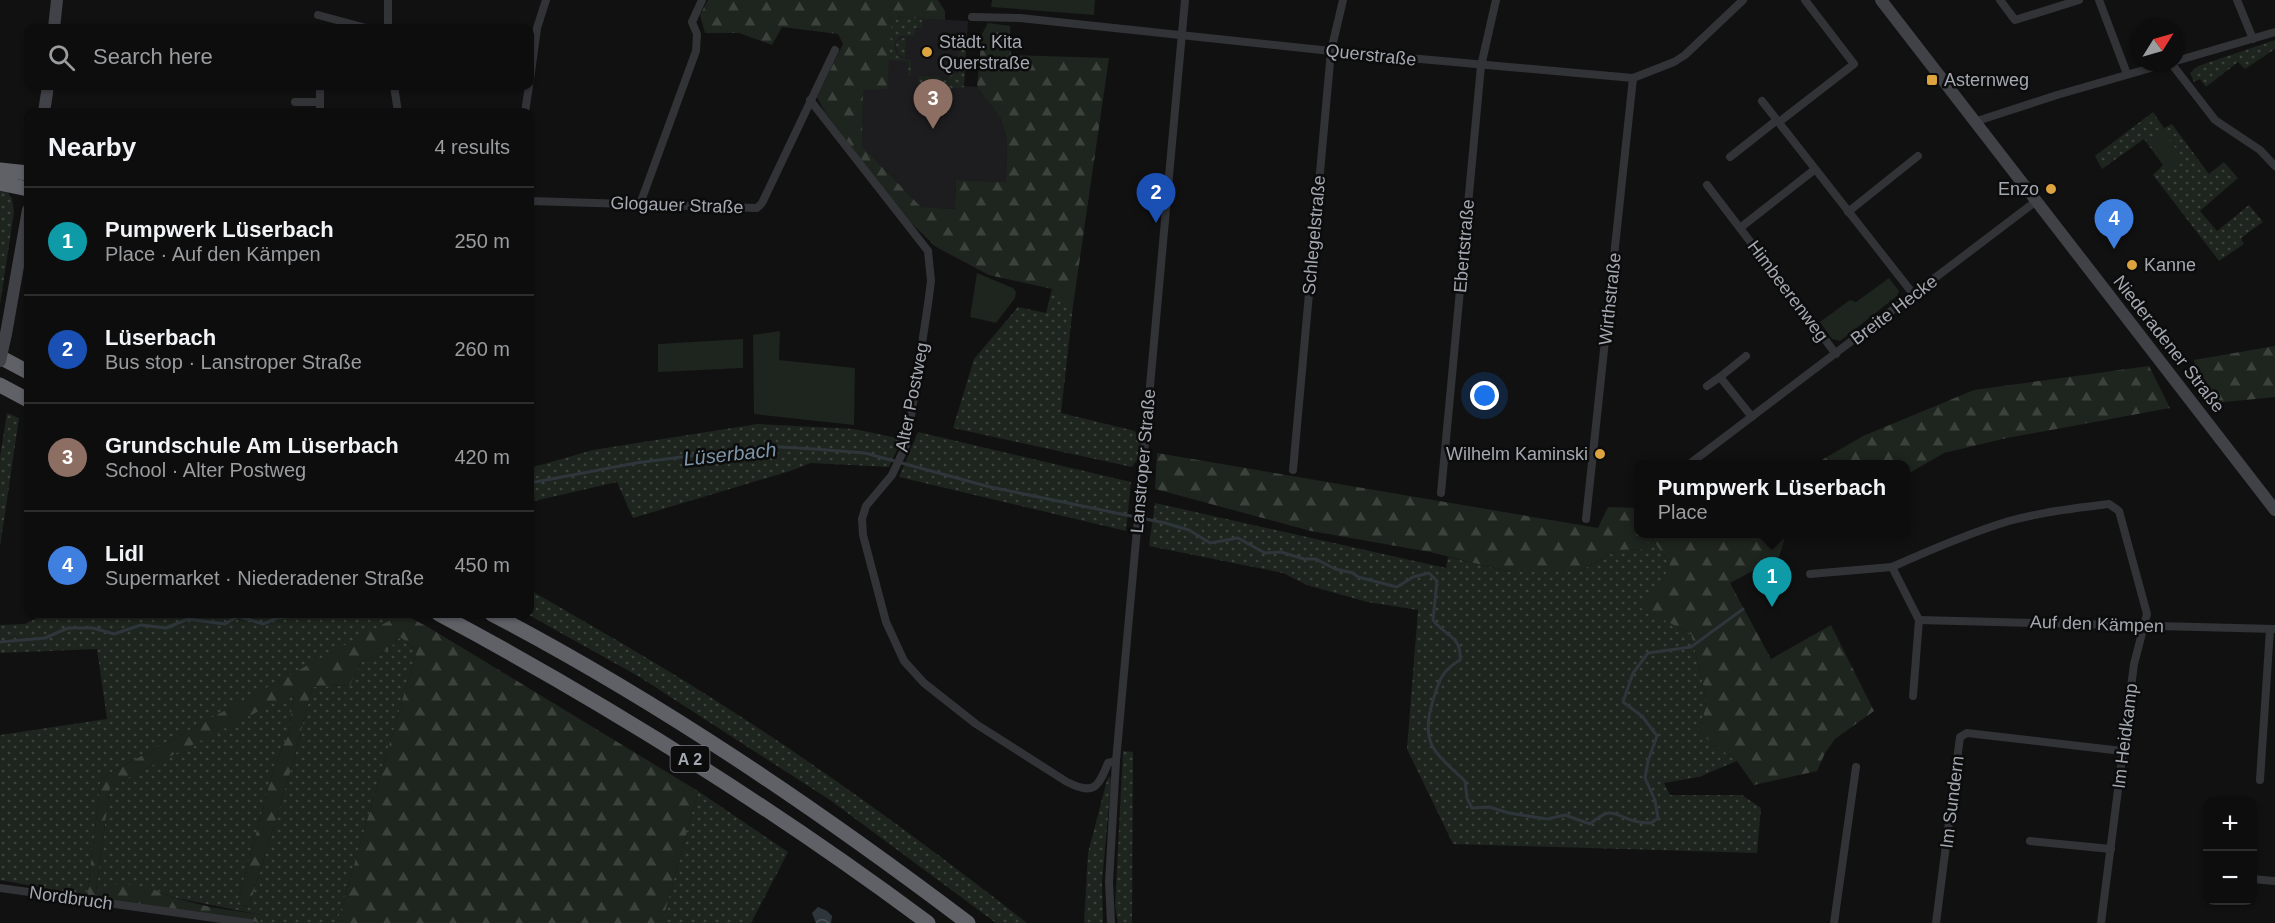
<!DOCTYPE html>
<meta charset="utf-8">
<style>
body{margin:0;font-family:Helvetica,sans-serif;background:#161617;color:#f1f3f6}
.controls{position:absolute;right:18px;bottom:18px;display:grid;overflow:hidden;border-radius:12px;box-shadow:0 2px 4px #0004}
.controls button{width:54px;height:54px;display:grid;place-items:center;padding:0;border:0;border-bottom:2px solid #2d2d2e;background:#0d0d0e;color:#f1f3f6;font:30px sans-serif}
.compass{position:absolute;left:2131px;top:18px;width:54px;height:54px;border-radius:50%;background:#0d0d0e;box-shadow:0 2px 4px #0004;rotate:53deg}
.you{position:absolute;left:1485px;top:396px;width:21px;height:21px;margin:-15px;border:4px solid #fff;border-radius:50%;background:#1a73e8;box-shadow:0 0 0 9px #1a73e833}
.badge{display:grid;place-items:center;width:39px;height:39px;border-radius:50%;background:#dca33f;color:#fff;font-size:20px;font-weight:700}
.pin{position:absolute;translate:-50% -50px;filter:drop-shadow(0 2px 3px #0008)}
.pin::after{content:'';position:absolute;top:32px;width:21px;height:18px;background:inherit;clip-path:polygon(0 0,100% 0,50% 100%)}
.popup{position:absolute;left:1634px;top:460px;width:276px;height:78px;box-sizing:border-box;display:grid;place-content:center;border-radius:12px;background:#0d0d0e;filter:drop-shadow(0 2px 4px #0005);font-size:20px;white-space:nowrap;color:#9a9c9e}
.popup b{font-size:22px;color:#f1f3f6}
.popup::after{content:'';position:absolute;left:50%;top:100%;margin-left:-12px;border:12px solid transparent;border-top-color:#0d0d0e}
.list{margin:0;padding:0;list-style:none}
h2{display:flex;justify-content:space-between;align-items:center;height:78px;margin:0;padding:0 24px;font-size:26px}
h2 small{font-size:20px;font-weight:400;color:#9a9c9e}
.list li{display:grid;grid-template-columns:39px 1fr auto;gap:18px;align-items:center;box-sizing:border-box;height:108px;padding:0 24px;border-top:2px solid #2d2d2e}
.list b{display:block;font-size:22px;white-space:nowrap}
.list p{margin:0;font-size:20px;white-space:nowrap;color:#9a9c9e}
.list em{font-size:20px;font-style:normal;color:#9a9c9e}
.icon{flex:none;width:33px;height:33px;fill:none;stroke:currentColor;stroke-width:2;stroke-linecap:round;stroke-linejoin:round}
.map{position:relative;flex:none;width:2275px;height:923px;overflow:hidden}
.search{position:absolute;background:#0d0d0e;box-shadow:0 2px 4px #0004;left:24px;top:24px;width:510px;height:66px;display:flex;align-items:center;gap:15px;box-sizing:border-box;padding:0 21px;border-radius:12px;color:#9a9c9e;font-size:22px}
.panel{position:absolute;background:#0d0d0e;box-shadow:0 2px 4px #0004;left:24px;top:108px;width:510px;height:510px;border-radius:12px}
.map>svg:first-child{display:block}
.built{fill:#1d1d1f}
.grass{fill:url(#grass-dots)}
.forest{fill:url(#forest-firs)}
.park{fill:#1e241e}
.water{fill:url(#water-waves)}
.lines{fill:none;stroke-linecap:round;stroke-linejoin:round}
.stream{stroke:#2e363b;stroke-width:3}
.street{stroke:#323337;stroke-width:8}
.secondary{stroke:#414247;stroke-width:12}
.highway{stroke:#5f6167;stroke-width:15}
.secondary-bridge{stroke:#414247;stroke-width:12}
.poi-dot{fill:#dca33f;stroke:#0c0c0d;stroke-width:2}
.labels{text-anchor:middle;stroke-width:5;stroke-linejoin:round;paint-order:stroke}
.shield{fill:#0c0c0d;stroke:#767980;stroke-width:1.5}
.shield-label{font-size:16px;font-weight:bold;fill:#a4a8b1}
.poi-label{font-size:18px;fill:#a4a8b1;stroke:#0c0c0d;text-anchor:start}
.street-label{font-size:18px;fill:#a4a8b1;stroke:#0c0c0d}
.water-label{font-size:20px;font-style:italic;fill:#7e96a9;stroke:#0c0c0d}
</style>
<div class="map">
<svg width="2275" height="923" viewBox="0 0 2275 923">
<defs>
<pattern id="grass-dots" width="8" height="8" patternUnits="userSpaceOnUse" patternTransform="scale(1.5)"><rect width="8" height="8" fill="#1e241e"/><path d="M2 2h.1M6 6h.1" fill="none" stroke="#3c413c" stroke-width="1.8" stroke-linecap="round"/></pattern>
<pattern id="forest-firs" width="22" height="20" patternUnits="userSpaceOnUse" patternTransform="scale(1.5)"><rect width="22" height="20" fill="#1e241e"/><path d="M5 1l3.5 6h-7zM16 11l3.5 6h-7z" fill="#3c413c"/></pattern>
<pattern id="water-waves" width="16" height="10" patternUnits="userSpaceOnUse" patternTransform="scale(1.5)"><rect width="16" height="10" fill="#2e363b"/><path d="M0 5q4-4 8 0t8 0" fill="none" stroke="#495055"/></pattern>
</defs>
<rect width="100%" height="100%" fill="#111112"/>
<polygon class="built" points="892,17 968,21 964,86 977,87 1001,119 1007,140 1006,182 956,180 955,209 921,207 862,146 863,89 888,60"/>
<g class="grass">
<path d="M892 17 922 19V28H915V36H900L895 42C893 55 900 59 911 60V76H908L909 61 888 60Z"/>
<polygon points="906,37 905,58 898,53 896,44 898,40"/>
<polygon points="2275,40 2275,49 2245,69 2238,62 2206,87 2200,79 2194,82 2190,73 2198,66"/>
<polygon points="962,44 966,45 964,87 917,94 919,76 941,77 941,80 949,81 949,74 958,74 959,46"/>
<polygon points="2153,112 2164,128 2172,124 2209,174 2224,162 2238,178 2200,211 2217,231 2249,205 2263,222 2241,238 2244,244 2219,261 2153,175 2163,165 2144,139 2102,169 2095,156"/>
<polygon points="0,188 6,189 12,199 14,212 0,305"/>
<polygon points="1052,289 1073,306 1061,413 1135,431 1143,451 1132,467 953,428 974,359 1018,307 1046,313"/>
<polygon points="7,413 19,418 0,547 0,457"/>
<polygon points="757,424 854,429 902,439 889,467 811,463 790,471 633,518 617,482 530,502 530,468 593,450"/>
<polygon points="918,432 1131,482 1126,531 899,477"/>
<polygon points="1155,503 1446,568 1448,557 1510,572 1578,572 1618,550 1648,549 1646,534 1649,534 1670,564 1662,584 1640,607 1691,634 1707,701 1699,733 1737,761 1699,777 1664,783 1670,795 1742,795 1761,808 1757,853 1453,844 1407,749 1418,610 1367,602 1307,585 1283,573 1149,546"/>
<path d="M530 590C571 614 614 638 655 663 785 741 908 830 1027 923H996L830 800 638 676 527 614H530Z"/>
<polygon points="45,614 396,614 399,616 101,778 87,896 0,880 0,735 107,719 97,649 0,653 0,625 25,624"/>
<polygon points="400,637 417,650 337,923 260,923 261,915 171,897 151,888 96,891 110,787 294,692 289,732 274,767 237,904 249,907 293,763 312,687 350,685 361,662 388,650"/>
<polygon points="1123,751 1133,752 1132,923 1118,923 1115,906"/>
<polygon points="1110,776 1111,782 1102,883 1103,923 1084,923 1088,853 1107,780"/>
<polygon points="698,791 788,852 751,923 662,923"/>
</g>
<g class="forest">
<polygon points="708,0 938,0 945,11 945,20 892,17 887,89 863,90 862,146 921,207 955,209 956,180 1006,182 1007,140 1001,119 977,87 982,34 988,23 1010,26 1011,55 1109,58 1073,306 1052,289 989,275 936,247 906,218 825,112 817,97 843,44 838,34 782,27 772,45 739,33 705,33 700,15"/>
<polygon points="2275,346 2275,397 2205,404 2194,360"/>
<polygon points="2149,366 2170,408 2007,438 1944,453 1906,475 1906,464 1815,464 1863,436 1974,390"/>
<polygon points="1157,453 1598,528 1608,507 1638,508 1638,534 1646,534 1649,549 1618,550 1578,572 1510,572 1430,552 1311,531 1155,489"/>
<polygon points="1649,534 1786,534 1779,557 1730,583 1771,659 1831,625 1874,711 1835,739 1825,753 1817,771 1754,785 1737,761 1699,733 1707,701 1691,634 1639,607 1662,584 1670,564"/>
<polygon points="395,614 403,614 428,627 698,791 662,923 337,923 417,650 400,637 388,650 361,662 350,685 312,687 293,763 249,907 237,904 274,767 289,732 294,693 110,787 96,891 121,883 151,888 171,897 210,907 262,915 260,923 139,908 87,896 101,778 398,616"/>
</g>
<g class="park">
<polygon points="992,0 1095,0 1094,15 991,7"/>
<polygon points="2163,132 2184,159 2169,170 2149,144"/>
<polygon points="977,273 1013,288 1016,292 1015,298 996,323 970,317"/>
<polygon points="1889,278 1899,291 1897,296 1840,341 1832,339 1820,322 1850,300 1856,302"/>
<polygon points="780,331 779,360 855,368 854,425 754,414 753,335"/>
<polygon points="743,339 743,368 658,372 658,344"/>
</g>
<polygon class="water" points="818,907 827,911 832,916 831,923 816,923 812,913"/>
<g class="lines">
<g class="stream">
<path d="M530 483 636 463 765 446 814 449 865 453 990 487 1165 523 1189 530 1210 543 1238 538 1265 553 1281 552 1304 559H1316L1335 569 1353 573 1358 577 1397 587 1413 577 1429 573 1437 581 1433 620C1445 636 1462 636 1460 660 1443 670 1440 678 1434 697 1419 743 1433 751 1465 781L1467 798 1472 808 1489 807 1509 813 1547 819 1565 815 1590 824C1610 807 1611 813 1631 820 1637 822 1645 823 1651 823L1658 818 1655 800 1645 778 1648 761 1657 736 1642 716 1623 702 1633 673 1648 653 1691 647 1743 609"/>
<polyline points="0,642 45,638 68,628 93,628 114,634 141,625 166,628 188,619 225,624 238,616 263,624 277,618 311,614"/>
</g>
<g class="street">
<polyline points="388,0 388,28"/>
<polyline points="2000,0 2015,20 2079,0"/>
<polyline points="2099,0 2127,74"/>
<polyline points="2237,0 2253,39"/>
<polyline points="318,15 366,28"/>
<polyline points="972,17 1020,18 1331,51 1633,78 1674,62 1685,55 1743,0"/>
<polyline points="2176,61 2275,32"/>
<polyline points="2171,63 2215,120 2260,150 2275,166"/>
<polyline points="530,80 537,28 546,0"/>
<polyline points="320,86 320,112"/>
<polyline points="394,86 398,112"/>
<path d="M810 100 928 251 931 281 928 304 907 443 892 475 866 506 862 519 863 535 886 622 904 661 924 683 976 724 1067 782C1094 795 1098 788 1108 763L1116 761"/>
<polyline points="1762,101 1914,295"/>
<polyline points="295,102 320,102"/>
<polyline points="525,112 529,86"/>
<polyline points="1779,122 1854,64 1805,0"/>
<polyline points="1974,122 2057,95 2168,63"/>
<polyline points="1730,157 1777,120"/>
<polyline points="1707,185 1836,354"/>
<polyline points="530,201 757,208 762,203 835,50"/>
<polyline points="640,204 696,51 697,34 692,22 702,0"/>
<polyline points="1848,212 1918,156"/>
<polyline points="1740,228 1814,170"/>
<polyline points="1720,377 1746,356"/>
<polyline points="1707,386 1720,377 1752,417"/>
<polyline points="1694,464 1692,462 2035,202"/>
<polyline points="1293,470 1331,51 1343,0"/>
<polyline points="1441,493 1481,66 1496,0"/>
<polyline points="1586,519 1633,78"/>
<path d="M1892 567C1930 550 1969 533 2009 521 2042 512 2076 508 2109 504L2119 511 2147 614 2134 664 2101 923"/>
<polyline points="1810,574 1892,567 1919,620 1913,696"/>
<polyline points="1919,620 2275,629"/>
<polyline points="2260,780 2270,629"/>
<polyline points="2030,841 2111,849"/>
<polyline points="2252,879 2275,881"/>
<polyline points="0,888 250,923"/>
<polyline points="1111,923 1109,882 1116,761 1185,0"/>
<polyline points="1834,923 1856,767"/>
<polyline points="1936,923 1960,737 1967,733 2122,751"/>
</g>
<g class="secondary">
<polyline points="1881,0 2275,510"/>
<polyline points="54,28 57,0"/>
<polyline points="44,112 48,86"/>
<polyline points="6,334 28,210"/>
</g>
<g class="highway">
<polyline points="0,170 28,173"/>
<polyline points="0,183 28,189"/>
<polyline points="0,357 28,372"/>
<polyline points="0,385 28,400"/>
<path d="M439 614C609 705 773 808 928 923"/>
<path d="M492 614C660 702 817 809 968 923"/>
</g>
<polyline class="secondary-bridge" points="0,361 6,334"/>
</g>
<g class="poi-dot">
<circle cx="927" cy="52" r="6"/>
<rect x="1926" y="74" width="12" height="12" rx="3"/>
<circle cx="2051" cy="189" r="6"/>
<circle cx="2132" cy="265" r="6"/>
<circle cx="1600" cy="454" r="6"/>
</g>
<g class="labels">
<rect class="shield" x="670.5" y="746" width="39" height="26" rx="4.5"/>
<g class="shield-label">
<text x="690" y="765">A 2</text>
</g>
<g class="poi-label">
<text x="939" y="48">Städt. Kita<tspan x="939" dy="21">Querstraße</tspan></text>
<text x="1944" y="86">Asternweg</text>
<text x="2039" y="195" text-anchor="end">Enzo</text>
<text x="2144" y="271">Kanne</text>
<text x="1588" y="460" text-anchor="end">Wilhelm Kaminski</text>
</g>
<g class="street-label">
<text transform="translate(1371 55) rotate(6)" y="6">Querstraße</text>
<text transform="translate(677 205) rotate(2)" y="6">Glogauer Straße</text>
<text transform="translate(1314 235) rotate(-85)" y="6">Schlegelstraße</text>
<text transform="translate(1464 246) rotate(-85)" y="6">Ebertstraße</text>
<text transform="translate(1788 291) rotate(53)" y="6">Himbeerenweg</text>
<text transform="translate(1610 299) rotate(-84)" y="6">Wirthstraße</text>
<text transform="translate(1894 310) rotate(-37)" y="6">Breite Hecke</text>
<text transform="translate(2169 344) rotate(52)" y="6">Niederadener Straße</text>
<text transform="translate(912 397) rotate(-79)" y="6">Alter Postweg</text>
<text transform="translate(1143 461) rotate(-85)" y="6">Lanstroper Straße</text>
<text transform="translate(2097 624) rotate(2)" y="6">Auf den Kämpen</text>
<text transform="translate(2125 736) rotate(-83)" y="6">Im Heidkamp</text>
<text transform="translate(1952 802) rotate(-83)" y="6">Im Sundern</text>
<text transform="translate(71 898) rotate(8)" y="6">Nordbruch</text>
</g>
<g class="water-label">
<text transform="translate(730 454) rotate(-6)" y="7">Lüserbach</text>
</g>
</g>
</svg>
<div class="controls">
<button>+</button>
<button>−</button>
</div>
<svg class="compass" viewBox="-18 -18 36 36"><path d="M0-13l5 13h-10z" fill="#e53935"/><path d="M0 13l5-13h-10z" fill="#9a9c9e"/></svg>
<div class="you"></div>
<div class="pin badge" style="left:1772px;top:607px;background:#0f9aa8">1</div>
<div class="popup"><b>Pumpwerk Lüserbach</b>Place</div>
<div class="pin badge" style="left:1156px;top:223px;background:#1a4fb4">2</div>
<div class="pin badge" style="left:933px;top:129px;background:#8d6e63">3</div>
<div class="pin badge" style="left:2114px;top:249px;background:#3f7fe0">4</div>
<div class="search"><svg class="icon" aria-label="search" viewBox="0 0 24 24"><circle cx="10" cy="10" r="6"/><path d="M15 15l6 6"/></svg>Search here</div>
<section class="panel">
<h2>Nearby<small>4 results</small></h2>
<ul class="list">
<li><span class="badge" style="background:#0f9aa8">1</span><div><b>Pumpwerk Lüserbach</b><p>Place · Auf den Kämpen</p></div><em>250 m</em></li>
<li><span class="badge" style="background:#1a4fb4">2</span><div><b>Lüserbach</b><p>Bus stop · Lanstroper Straße</p></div><em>260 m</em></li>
<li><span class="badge" style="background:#8d6e63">3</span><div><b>Grundschule Am Lüserbach</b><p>School · Alter Postweg</p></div><em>420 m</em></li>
<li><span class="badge" style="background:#3f7fe0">4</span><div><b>Lidl</b><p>Supermarket · Niederadener Straße</p></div><em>450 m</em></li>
</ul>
</section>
</div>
